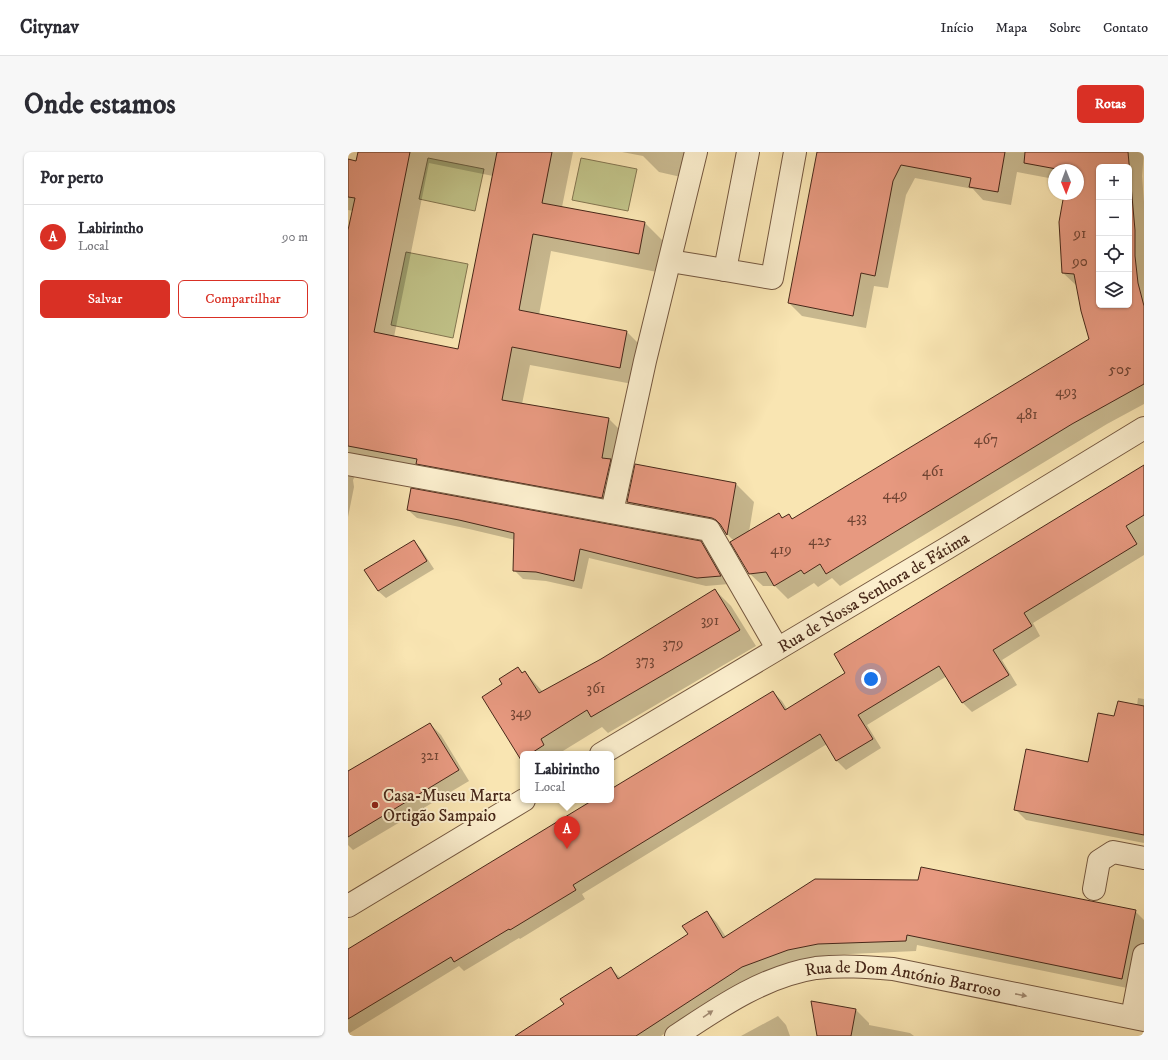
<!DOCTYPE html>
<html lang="pt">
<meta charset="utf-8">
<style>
body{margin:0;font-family:"IM FELL DW Pica",serif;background:#f7f7f7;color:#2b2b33}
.controls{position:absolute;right:12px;top:12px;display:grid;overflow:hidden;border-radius:6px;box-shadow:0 1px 3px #0004}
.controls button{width:36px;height:36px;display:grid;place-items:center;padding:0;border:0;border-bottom:1px solid #e1e1e2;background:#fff;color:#2b2b33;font:20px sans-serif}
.compass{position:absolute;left:700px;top:12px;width:36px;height:36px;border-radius:50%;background:#fff;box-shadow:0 1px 3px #0004;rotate:179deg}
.you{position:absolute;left:523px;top:527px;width:14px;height:14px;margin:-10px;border:3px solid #fff;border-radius:50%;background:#1a73e8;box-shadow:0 0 0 6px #1a73e833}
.badge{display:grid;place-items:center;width:26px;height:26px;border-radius:50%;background:#d93025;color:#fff;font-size:13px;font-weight:700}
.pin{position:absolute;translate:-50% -33px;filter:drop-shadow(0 1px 2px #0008)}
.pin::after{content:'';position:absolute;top:21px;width:14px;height:12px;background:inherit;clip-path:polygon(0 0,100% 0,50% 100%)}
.popup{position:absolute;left:172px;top:599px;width:94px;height:52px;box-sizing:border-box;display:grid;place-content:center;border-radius:6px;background:#fff;filter:drop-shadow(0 1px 3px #0005);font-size:13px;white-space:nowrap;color:#7c7c81}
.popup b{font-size:15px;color:#2b2b33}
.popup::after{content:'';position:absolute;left:50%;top:100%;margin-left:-8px;border:8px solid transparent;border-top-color:#fff}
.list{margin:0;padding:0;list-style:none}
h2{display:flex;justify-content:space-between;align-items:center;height:52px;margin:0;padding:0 16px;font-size:17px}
h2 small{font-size:13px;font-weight:400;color:#7c7c81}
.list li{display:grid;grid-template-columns:26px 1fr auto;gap:12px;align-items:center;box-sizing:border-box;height:64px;padding:0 16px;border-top:1px solid #e1e1e2}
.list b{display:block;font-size:15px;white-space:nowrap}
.list p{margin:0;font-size:13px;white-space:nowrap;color:#7c7c81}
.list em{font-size:13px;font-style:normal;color:#7c7c81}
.actions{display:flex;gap:8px;padding:12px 16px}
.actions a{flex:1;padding:9px 0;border:1px solid #d93025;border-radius:6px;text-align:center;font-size:14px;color:#d93025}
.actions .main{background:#d93025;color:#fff}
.icon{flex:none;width:22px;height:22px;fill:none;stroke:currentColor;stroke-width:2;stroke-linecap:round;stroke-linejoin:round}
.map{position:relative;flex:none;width:796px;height:884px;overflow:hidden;border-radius:6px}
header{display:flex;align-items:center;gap:24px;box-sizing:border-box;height:56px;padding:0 20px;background:#fff;border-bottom:1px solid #e1e1e2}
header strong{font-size:19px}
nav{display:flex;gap:22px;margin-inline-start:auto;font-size:14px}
.intro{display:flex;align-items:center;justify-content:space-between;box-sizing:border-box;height:96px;padding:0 24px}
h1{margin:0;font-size:28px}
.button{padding:10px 18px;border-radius:6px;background:#d93025;color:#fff;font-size:14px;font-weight:700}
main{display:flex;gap:24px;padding:0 24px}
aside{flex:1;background:#fff;border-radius:6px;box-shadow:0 1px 3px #0004}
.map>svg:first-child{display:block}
.green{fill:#c1c389;stroke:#847651}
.shadow{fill:#0003;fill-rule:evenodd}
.building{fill:#e79980;stroke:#482819;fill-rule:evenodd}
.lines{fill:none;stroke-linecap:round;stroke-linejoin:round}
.minor-casing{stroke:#74573f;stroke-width:24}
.minor{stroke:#fbeecd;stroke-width:22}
.oneway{fill:#a28b73}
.poi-dot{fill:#8f2418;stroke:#fbeecd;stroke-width:1.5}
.labels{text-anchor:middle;stroke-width:4;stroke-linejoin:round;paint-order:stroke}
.number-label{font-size:15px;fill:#704433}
.street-label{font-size:17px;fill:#482819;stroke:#fbeecd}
.poi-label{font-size:17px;fill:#482819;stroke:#fbeecd;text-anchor:start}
</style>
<header>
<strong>Citynav</strong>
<nav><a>Início</a><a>Mapa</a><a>Sobre</a><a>Contato</a></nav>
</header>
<div class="intro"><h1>Onde estamos</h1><a class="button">Rotas</a></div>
<main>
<aside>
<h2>Por perto<small></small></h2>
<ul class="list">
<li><span class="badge">A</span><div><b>Labirintho</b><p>Local</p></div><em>90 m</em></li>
</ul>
<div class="actions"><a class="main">Salvar</a><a>Compartilhar</a></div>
</aside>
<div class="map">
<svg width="796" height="884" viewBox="0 0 796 884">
<rect width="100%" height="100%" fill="#f9e5b2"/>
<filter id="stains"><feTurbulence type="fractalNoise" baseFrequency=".005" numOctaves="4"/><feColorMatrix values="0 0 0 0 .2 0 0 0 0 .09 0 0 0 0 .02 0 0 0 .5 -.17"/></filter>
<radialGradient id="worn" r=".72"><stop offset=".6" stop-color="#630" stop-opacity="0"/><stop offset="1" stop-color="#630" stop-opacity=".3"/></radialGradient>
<g class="green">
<polygon points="80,6 136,17 127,59 71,47"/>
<polygon points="233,6 289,17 280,59 224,48"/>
<polygon points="58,100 120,112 105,186 43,173"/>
</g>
<g class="shadow">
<path d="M11 0H225L214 55 297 71 315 89 309 120 203 99 191 163 279 180 297 198 290 233 182 213 174 252 261 267 279 285 272 363 8 322 5 328 6 335 0 365V83L5 59 0 58V8L9 10ZM81 11 145 24 110 198 46 185Z"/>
<polygon points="274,0 338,0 333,25 311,20 295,4"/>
<path d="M470 0H796L794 24 796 50V252L759 272 492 434 484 426 470 435 466 431 440 447 427 434H415L401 421 386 389 380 383 299 369 280 350 388 332 406 350 401 380 431 362 435 367 441 364 445 367 742 187 729 134 715 121 717 42H730V18H706V27L669 20 663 53 635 48 625 37 567 26 558 43 540 136 526 134 518 176 454 164 441 151ZM751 15H781V153H751Z"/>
<polygon points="796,314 796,403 685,471 692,484 654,508 669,533 624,560 615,551 599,524 519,573 533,596 498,618 489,609 479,592 234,742 237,747 172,787 171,786 116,819 111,814 0,882 0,798 247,648 263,648 263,638 425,540 434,549 439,557 499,521"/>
<polygon points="60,358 353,390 362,399 381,432 358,434 241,406 234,437 198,429 175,427 166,418 167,388 121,377 69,366"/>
<polygon points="66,389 73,397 86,417 38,446 30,439"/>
<polygon points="367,438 383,454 408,494 260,581 254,575 210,602 175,602 175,608 173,607 156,533 170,516 175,521 177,520 195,540 253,508"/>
<polygon points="790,546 796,547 796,691 678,668 667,657 741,611 767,566 789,554"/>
<polygon points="82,572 93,583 121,629 5,698 0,693 0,620"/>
<polygon points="787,759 796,768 796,807 789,838 569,793 568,799 481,803 451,808 354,857 313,884 169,884 217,852 262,816 273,826 341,783 359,760 369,771 378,785"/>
<polygon points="508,858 521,871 521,873 562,881 566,884 470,884"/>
<polygon points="430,864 438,873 442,884 393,884"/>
</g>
<g class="building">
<polygon points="10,0 62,0 26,180 110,197 149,0 204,0 194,51 297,70 291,102 185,82 171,158 279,179 272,216 164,195 154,248 261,266 254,306 263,307 254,346 68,312 69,307 0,294 0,78 7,46 0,45 0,7 8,9"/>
<polygon points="469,0 657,0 650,40 621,35 623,26 553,13 545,29 527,124 513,121 505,164 440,151"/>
<path d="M677 0H780L787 78V104L790 131 796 154V232L724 272 478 422 472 412 456 422 453 418 426 434 418 420 401 422 382 390 431 361 434 366 441 362 444 367 741 187 733 159 726 122 714 121 711 70 716 42H730V18H714L676 11ZM751 15H781V153H751Z"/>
<polygon points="287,312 388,331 379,383 372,372 368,368 364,366 279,350"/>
<polygon points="796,313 796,363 778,374 789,392 676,461 684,474 645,498 661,523 614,551 591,514 510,563 525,587 488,609 472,582 225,733 228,738 162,778 161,777 106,810 103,805 0,867 0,797 245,648 263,648 263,637 425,539 437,558 497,521 486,502"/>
<polygon points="63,336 353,389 373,424 349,426 232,397 226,429 188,420 165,419 166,381 111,368 59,358"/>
<polygon points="66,388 79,409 30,439 16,418"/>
<polygon points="367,437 392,478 243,565 239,558 193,587 196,593 182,602 175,602 175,606 173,608 134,545 154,532 151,527 170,515 174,521 177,519 191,541 253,507"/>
<polygon points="770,549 796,554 796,683 666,658 678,597 740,610 750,561 766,564"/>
<polygon points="82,571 111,618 0,685 0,619"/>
<polygon points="573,715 788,758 774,827 559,783 558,789 470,792 440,798 394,815 288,884 167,884 216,852 212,847 263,815 270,827 340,782 334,774 359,759 375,786 467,727 570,728"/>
<polygon points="463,849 508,857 503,884 469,884"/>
</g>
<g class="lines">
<defs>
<g id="minor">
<polyline points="400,0 377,118 424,126 447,0"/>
<polyline points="322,109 377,118"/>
<polyline points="0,312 361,378 429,496"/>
<polyline points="264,360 297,209 348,0"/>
<path id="s1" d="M253 602 599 396 796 276"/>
<polyline points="746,737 751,709 765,700 796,706"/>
<polyline points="0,754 176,648"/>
<polyline points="784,865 796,803"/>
<path id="s2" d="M328 884C370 856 416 824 468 816 493 813 519 815 545 817L796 868"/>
</g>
</defs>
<use href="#minor" class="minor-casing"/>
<use href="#minor" class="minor"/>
</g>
<defs><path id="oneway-solid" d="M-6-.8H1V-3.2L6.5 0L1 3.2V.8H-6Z"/></defs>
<g class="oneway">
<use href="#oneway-solid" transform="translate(673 843) rotate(11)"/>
<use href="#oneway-solid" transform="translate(360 862) rotate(-34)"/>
</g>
<circle class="poi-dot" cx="27" cy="653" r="4"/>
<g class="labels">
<g class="number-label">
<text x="732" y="86">91</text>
<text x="732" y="114">90</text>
<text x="772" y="222">505</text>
<text x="718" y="244">493</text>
<text x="679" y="267">481</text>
<text x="638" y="292">467</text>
<text x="585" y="324">461</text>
<text x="547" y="347">449</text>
<text x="509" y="370">433</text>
<text x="472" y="393">425</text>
<text x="433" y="402">419</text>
<text x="362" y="473">391</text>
<text x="325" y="496">379</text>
<text x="297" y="513">373</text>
<text x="248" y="541">361</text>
<text x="173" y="565">349</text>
<text x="82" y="608">321</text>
</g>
<g class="street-label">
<text dy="6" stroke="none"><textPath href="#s1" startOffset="317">Rua de Nossa Senhora de Fátima</textPath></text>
<text dy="6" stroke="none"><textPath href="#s2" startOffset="245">Rua de Dom António Barroso</textPath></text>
</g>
<g class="poi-label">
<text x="35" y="649">Casa-Museu Marta<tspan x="35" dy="20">Ortigão Sampaio</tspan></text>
</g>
</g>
<rect width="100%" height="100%" filter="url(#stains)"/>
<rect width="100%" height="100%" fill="url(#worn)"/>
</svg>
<div class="controls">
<button>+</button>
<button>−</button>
<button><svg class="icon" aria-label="locate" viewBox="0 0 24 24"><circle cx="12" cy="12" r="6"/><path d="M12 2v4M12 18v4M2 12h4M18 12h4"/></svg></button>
<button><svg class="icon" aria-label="layers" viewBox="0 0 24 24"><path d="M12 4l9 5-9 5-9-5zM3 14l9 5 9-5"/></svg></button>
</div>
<svg class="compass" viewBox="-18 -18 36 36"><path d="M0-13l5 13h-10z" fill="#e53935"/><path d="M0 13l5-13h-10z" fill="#7c7c81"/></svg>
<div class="you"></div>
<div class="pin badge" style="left:219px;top:697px">A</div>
<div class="popup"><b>Labirintho</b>Local</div>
</div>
</main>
